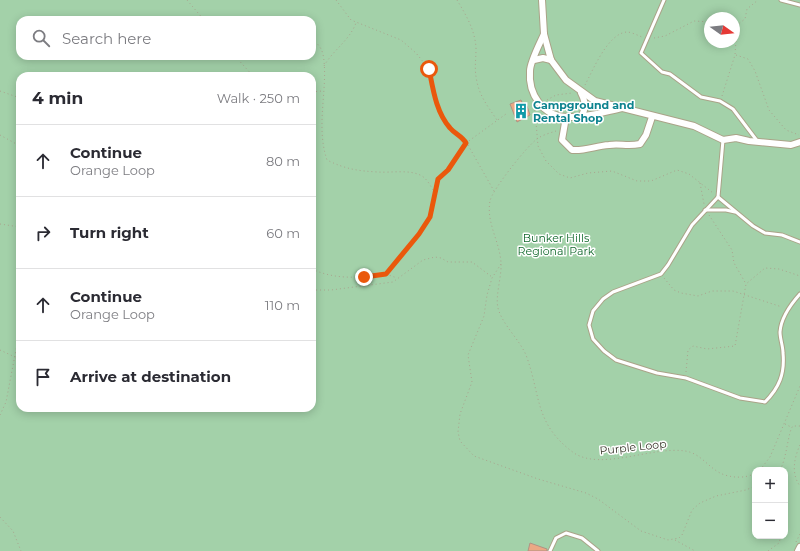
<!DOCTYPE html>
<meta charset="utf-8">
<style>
body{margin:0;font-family:Montserrat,sans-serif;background:#f2f2f3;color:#2b2b33}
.controls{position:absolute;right:12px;bottom:12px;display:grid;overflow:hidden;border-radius:8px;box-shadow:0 2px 10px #0003}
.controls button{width:36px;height:36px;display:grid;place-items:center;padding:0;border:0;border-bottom:1px solid #e1e1e2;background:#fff;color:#2b2b33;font:20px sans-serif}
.compass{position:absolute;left:704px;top:12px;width:36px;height:36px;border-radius:50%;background:#fff;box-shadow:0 2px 10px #0003;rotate:105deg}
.stop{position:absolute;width:12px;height:12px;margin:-9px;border:3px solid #ea580c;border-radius:50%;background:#fff}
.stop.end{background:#ea580c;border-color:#fff;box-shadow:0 1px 4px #0008}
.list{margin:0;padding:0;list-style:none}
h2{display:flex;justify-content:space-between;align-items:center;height:52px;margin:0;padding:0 16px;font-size:17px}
h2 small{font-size:13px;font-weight:400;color:#7c7c81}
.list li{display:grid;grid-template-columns:26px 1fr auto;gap:12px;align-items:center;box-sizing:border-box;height:72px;padding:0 16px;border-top:1px solid #e1e1e2}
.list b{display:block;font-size:15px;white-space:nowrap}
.list p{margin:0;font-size:13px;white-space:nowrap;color:#7c7c81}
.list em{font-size:13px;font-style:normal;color:#7c7c81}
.icon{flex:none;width:22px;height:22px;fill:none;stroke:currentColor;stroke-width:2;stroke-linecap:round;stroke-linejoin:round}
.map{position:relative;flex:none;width:800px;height:551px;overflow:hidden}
.search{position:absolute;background:#fff;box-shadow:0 2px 10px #0003;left:16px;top:16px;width:300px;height:44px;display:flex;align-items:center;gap:10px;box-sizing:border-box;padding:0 14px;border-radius:12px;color:#7c7c81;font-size:15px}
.panel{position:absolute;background:#fff;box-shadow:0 2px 10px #0003;left:16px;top:72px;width:300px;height:340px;border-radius:12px}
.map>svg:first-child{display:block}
.green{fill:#a3d1a9;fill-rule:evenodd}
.building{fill:#eba884;stroke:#af9384}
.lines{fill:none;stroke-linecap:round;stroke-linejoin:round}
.service-casing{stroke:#aaa388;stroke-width:5}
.minor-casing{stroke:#aaa388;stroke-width:8}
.path{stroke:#a9a48e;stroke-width:1;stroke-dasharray:1 3;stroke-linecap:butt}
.service{stroke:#fff;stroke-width:3}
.minor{stroke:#fff;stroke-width:6}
.route{stroke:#ea580c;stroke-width:5}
.labels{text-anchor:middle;stroke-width:3;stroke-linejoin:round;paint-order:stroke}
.culture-label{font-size:11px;font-weight:bold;fill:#0d838f;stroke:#fff;text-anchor:start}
.park-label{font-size:11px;fill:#10682b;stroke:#fff}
.street-label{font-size:11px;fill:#39362a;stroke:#fff}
</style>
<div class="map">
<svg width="800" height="551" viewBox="0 0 800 551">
<rect width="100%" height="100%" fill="#fdf6d8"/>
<path class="green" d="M0 0H800V551H0ZM710 18H734V42H710ZM20 20H312V56H20ZM20 76H312V408H20ZM755 470H785V536H755Z"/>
<g class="building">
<polygon points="521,100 524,107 527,106 530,115 517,122 510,104"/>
<polygon points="530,543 547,549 547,551 528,551"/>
</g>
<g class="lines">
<defs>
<g id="service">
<polyline points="664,0 641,53 662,72 670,74 701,97 720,101 733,109 758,142"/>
<polyline points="781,0 800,5"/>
<path d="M723 140 718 197 692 225 668 265 661 274 613 292 603 299 593 311 589 325 593 339 604 351 616 360 657 373 686 378 740 398 765 402C779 388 785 374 783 353 783 346 780 339 780 332 781 317 791 304 800 294"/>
<polyline points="718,197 753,226 765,233 782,235 800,242"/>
<polyline points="705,210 726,210 735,212"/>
<polyline points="550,551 556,538 566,533 582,538 598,551"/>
</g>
<g id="minor">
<polyline points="542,0 544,34 551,60 566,80 595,101 694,126 723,140 736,138 749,141 791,145 800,142"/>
<path d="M544 34C540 43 530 62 530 71 528 94 543 117 568 117 586 118 604 112 622 108"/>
<polyline points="534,60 543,58 551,60"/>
<path d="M566 117 562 140 572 150C586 151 595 146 609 145 621 143 626 147 640 144L646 135 652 117"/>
<path d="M581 117C586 108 586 103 581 93"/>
<polyline points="798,551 800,547"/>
</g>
</defs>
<use href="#service" class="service-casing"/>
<use href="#minor" class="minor-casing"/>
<g class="path">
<polyline points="187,0 204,20"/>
<polyline points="336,0 351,20 401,40 416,53 429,69 439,110 450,128 464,138 494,191"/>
<path d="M457 0C466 15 475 30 476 48 476 61 474 69 477 82 480 97 489 108 497 120"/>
<polyline points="654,38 665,36 694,21 710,22"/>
<path d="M312 39C317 43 321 47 323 54 329 87 315 125 327 160 345 169 358 171 378 172 391 173 410 169 422 176 428 180 431 187 435 193"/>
<polyline points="736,55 748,59 755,71 769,110 786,130 799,135"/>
<polyline points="235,56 253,76"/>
<polyline points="249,56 256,56"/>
<path d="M324 66C333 50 349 41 356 23"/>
<path d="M585 85C593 70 608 33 627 32 631 32 637 35 642 37"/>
<polyline points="0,91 20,98"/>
<polyline points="312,92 322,91"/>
<polyline points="722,96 735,55 737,25 745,19 747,9 758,0"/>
<polyline points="547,100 556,95 572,93"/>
<polyline points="535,110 538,146 546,161 559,174 570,178 588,173 612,171 637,181 651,181 677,170 689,174 713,193"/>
<path d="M556 131C550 133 542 135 537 139 527 146 492 190 490 201 486 223 500 242 501 263 502 276 495 296 498 308 502 324 519 339 526 355 541 395 534 424 574 453 601 471 653 446 685 451 700 453 707 466 720 473 730 478 746 479 755 473"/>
<polyline points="0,135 20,146"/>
<polyline points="700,183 704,204"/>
<polyline points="709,215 732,250 734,263 746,284"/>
<polyline points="0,224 20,227"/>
<polyline points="501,264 492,278 487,295 484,316 468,355 472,382 460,414 458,432 460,441 474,456 538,479 586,493 598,499 641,531 668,540 679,538 682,535 692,510 700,503 716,496 746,490 755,486"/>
<path d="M312 269C335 280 361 278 386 274L419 234 430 217 438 179 448 170 466 143 506 114"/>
<polyline points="386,274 397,278"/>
<polyline points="664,278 674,290 681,293 698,296 712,291 733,291 782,307"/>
<polyline points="312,290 331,290 393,282 423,260 435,257 441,258 448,262 472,262 492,277"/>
<polyline points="0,350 15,357 20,357"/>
<polyline points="16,358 20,365"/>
<polyline points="686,372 688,350 693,346 707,349 735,346 746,284 765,268 779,269 800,276"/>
<polyline points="0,415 6,402 20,329"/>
<polyline points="785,424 791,427"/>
<path d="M800 445C794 458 791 474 800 486"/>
<polyline points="760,470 770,457 800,386"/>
<path d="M780 470C787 458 788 431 793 426H800"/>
<polyline points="785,499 785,518"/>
<polyline points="0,517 13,531 21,551"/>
<polyline points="675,540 695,551"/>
<polyline points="796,542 800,534"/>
<polyline points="768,551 779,543 781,536"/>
</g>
<use href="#service" class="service"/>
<use href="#minor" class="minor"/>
</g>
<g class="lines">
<path class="route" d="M364 277 386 274 419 234 430 217 438 179 448 170 466 143C462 136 455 134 450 128 436 112 433 89 429 69"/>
</g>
<defs>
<symbol id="building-bare" viewBox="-9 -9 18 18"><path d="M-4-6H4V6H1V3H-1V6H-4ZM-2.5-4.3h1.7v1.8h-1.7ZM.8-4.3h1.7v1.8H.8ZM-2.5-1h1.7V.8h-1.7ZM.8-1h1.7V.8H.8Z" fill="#0f9aa8" stroke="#fff" stroke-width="2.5" paint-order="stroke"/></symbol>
</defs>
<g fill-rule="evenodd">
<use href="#building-bare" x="510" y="100" width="22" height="22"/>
</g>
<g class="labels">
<g class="culture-label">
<text x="533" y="109">Campground and<tspan x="533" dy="13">Rental Shop</tspan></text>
</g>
<g class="park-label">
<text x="556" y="242">Bunker Hills<tspan x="556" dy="13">Regional Park</tspan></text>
</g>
<g class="street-label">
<text transform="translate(633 447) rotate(-6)" y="4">Purple Loop</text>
</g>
</g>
</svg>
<div class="controls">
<button>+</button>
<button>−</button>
</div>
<svg class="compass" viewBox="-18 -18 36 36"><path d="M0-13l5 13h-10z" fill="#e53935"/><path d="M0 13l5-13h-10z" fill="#7c7c81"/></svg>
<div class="stop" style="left:429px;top:69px"></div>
<div class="stop end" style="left:364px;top:277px"></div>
<div class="search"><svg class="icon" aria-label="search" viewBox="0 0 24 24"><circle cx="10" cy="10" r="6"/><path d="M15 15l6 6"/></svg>Search here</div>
<section class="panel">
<h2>4 min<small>Walk · 250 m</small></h2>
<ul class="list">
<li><svg class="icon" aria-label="ahead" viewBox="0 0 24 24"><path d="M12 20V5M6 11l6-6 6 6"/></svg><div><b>Continue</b><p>Orange Loop</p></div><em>80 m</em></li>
<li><svg class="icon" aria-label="right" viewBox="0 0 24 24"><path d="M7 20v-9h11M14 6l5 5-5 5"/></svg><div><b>Turn right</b></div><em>60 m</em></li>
<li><svg class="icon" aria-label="ahead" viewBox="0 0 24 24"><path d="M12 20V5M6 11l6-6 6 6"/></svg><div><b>Continue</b><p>Orange Loop</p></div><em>110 m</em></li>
<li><svg class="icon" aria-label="arrive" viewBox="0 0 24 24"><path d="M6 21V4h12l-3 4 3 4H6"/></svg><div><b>Arrive at destination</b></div></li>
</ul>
</section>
</div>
